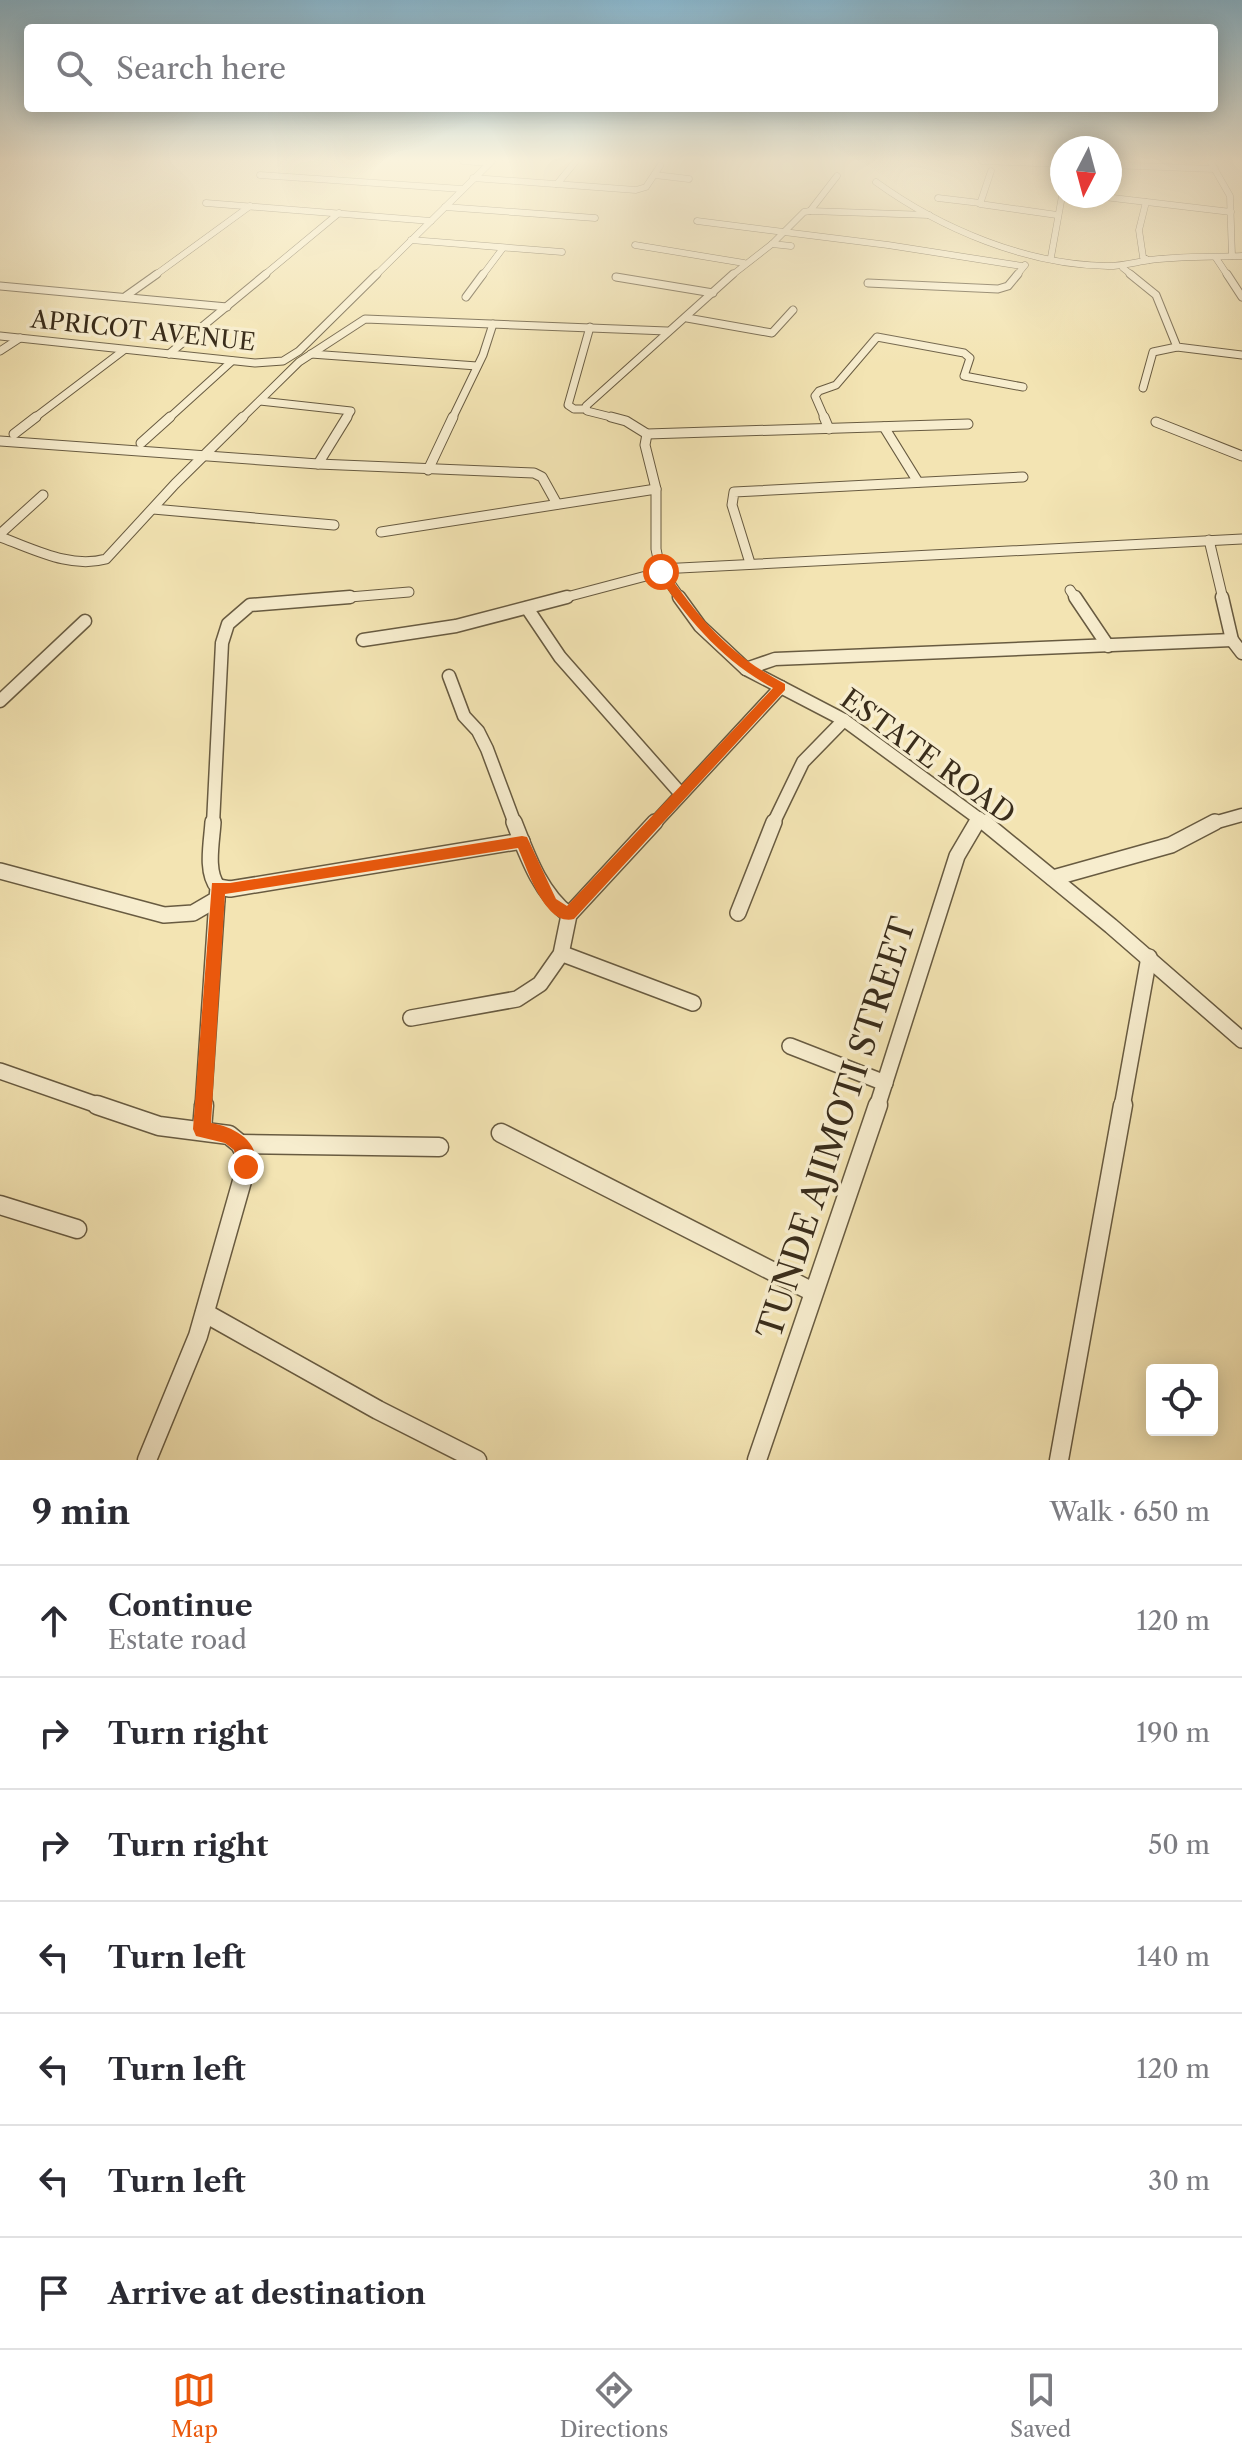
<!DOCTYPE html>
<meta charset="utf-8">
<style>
body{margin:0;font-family:"Libre Caslon Text",serif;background:#f2f2f3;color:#2b2b33}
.controls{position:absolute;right:24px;bottom:24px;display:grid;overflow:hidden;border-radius:8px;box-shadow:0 4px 20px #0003}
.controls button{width:72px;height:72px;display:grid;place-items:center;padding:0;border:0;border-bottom:2px solid #e1e1e2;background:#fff;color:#2b2b33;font:40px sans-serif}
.compass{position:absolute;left:1050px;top:136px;width:72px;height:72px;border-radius:50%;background:#fff;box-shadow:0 4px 20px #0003;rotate:186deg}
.stop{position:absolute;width:24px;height:24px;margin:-18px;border:6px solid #ea580c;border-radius:50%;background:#fff}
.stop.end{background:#ea580c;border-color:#fff;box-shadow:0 2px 8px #0008}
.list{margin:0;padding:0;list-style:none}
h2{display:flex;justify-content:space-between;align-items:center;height:104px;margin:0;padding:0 32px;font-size:34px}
h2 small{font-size:26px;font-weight:400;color:#7c7c81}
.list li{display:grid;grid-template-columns:52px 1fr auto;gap:24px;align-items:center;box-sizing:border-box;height:112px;padding:0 32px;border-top:2px solid #e1e1e2}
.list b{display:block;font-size:30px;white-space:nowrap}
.list p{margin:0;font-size:26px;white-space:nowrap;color:#7c7c81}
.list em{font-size:26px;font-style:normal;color:#7c7c81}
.icon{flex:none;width:44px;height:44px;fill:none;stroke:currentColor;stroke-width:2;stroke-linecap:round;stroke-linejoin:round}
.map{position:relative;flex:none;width:1242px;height:1460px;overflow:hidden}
.search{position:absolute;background:#fff;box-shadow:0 4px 20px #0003;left:24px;right:24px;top:24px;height:88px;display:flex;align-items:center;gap:20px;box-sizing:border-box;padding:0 28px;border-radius:8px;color:#7c7c81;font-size:30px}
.sheet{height:888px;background:#fff}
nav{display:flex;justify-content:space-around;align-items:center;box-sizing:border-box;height:112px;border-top:2px solid #e1e1e2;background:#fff;font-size:22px;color:#7c7c81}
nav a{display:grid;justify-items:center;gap:4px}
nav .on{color:#ea580c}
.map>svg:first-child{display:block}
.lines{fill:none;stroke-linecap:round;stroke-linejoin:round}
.street-far5-casing{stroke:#685b41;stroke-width:7}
.street-far4-casing{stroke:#685b41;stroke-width:9}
.street-far3-casing{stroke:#685b41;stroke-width:11}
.street-far2-casing{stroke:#685b41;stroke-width:15}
.street-far1-casing{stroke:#685b41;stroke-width:18}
.street-casing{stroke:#685b41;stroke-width:21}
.street-far5{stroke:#f7edce;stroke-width:6}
.street-far4{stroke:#f7edce;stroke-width:7}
.street-far3{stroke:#f7edce;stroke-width:9}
.street-far2{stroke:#f7edce;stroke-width:12}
.street-far1{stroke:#f7edce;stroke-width:15}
.street{stroke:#f7edce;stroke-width:18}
.route{fill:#ea580c}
.labels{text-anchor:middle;stroke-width:7;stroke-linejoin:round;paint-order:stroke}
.far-street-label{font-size:24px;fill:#3a2d1b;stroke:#f7edce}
.street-label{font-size:28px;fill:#3a2d1b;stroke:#f7edce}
.near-street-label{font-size:34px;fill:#3a2d1b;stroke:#f7edce}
</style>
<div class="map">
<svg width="1242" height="1460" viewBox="0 0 1242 1460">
<rect width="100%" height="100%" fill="#f3e4b3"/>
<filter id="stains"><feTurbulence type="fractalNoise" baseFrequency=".0025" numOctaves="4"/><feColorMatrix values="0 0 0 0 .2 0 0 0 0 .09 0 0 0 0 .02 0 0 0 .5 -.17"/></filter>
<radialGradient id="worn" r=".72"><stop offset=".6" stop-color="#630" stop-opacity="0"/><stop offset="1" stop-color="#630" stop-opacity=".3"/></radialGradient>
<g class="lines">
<defs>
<g id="street-far5">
<polyline points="463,161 489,163"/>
<polyline points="982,161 1062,164"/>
<polyline points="1210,161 1230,196 1232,256"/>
<polyline points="1110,165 1215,169"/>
<polyline points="991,171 980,204 1057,215"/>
<polyline points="260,175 462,189"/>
<polyline points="655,175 689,179"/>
<polyline points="473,178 636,190 646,187 660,166"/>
<path d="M876 182C941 229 1027 265 1108 266 1123 266 1136 262 1150 260 1180 256 1212 257 1242 256"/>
<polyline points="557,184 576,161"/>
<polyline points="1096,196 1231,212"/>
<polyline points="938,198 980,203"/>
<polyline points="1146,202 1139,230 1143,257 1148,260"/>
<polyline points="206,203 431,221"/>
<polyline points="445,207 595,218"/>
<polyline points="810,211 929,215"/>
<polyline points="697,221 888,245 1022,266"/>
<polyline points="411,240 562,252"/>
<polyline points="772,244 791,246"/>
<polyline points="635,245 744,263"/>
<polyline points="1051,257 1062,196"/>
<polyline points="1216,258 1228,276"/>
<polyline points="1123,268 1133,276"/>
<polyline points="154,276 250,206"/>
<polyline points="263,276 339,213"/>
<polyline points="375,276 492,161"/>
<polyline points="482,276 503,248"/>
<polyline points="731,276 772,244 804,212 810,211 837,176"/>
<polyline points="1016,276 1025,265"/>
</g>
<g id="street-far4">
<polyline points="1130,274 1156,295 1177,347 1242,355"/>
<polyline points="1227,274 1242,297"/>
<polyline points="616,277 713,293"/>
<polyline points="868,283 998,289 1008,286 1018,274"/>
<polyline points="0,286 227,307"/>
<polyline points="126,296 157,274"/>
<polyline points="466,297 483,274"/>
<polyline points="687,318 772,333 793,310"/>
<polyline points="0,336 255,363 283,361 299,351 377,274"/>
<polyline points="0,351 20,338"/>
<polyline points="169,354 266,274"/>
<polyline points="311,354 477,366"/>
<polyline points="1143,388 1153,352 1177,347"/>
<polyline points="260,401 351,411 346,419"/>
<polyline points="585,409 574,409 568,405 590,327"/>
<polyline points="33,419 124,350"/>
<polyline points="168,419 232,361"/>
<polyline points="241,419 299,362 365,319 667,331"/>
<polyline points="452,419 483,355 493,324"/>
<polyline points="619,419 587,411 586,406 733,274"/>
<polyline points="825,419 815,396 819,391 836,385 877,337 964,353 970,358 964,376 1023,387"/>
</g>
<g id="street-far3">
<polyline points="611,417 626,421 647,434 968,424"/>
<polyline points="824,417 829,429"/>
<polyline points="1156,422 1242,456"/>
<polyline points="884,427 918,482"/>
<polyline points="14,434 36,417"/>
<polyline points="647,434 645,445 656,489 656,549 660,569 681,599"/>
<polyline points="0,441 318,464 534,473 542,477 557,504"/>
<polyline points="141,443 170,417"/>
<polyline points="318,464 347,417"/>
<polyline points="428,470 453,417"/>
<polyline points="153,509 334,525"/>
<polyline points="381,532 656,489"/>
<polyline points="0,534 43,495"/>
<path d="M0 537C34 549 70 569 106 559L175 484 243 417"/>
<polyline points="1209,540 1223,599"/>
<polyline points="750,563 732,505 734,492 1023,477"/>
<polyline points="660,569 1242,539"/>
<polyline points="1070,590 1076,599"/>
<polyline points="326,599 409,592"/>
<polyline points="559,599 661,572"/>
</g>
<g id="street-far2">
<polyline points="679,597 700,626 746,669 844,720 986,824"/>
<polyline points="1075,597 1108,646"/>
<polyline points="1222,597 1232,640 1242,653"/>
<polyline points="527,608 560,657 681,794"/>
<polyline points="363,640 456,626 567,597"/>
<polyline points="746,669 775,659 1232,640"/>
<polyline points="449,676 464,716 478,731 487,749 515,824"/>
<polyline points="0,701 85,621"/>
<polyline points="213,824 222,643 228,624 250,605 350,597"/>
<polyline points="654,824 781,687"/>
<polyline points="773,824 803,762 844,720"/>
<polyline points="975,824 979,818"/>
<polyline points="1210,824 1242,815"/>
</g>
<g id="street-far1">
<path d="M514 822C527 855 540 893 569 915"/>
<polyline points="984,822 1111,926 1242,1040"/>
<path d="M0 871 164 915 193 913 217 899 218 887C205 872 212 841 213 822"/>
<polyline points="1053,878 1171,845 1215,822"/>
<polyline points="218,887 230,889 522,841"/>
<polyline points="738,913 774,822"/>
<polyline points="563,954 693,1003"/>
<polyline points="411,1018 517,999 540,984 561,954 569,915 655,822"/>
<polyline points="790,1046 885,1083"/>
<polyline points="0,1071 103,1107"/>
<polyline points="203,1107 217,899"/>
<polyline points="877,1107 957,856 977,822"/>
<polyline points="1122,1107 1149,957"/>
</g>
<g id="street">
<polyline points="97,1105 159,1126 229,1135 240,1144 246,1156 246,1167 198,1336 147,1460"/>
<polyline points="202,1129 204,1105"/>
<polyline points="501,1133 813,1292"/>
<polyline points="240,1144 439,1147"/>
<polyline points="0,1205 77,1229"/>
<polyline points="205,1313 378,1410 477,1460"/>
<polyline points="757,1460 878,1105"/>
<polyline points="1059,1460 1123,1105"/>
</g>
</defs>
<use href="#street-far5" class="street-far5-casing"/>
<use href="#street-far4" class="street-far4-casing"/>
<use href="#street-far3" class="street-far3-casing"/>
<use href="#street-far2" class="street-far2-casing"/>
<use href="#street-far1" class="street-far1-casing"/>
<use href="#street" class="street-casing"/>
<use href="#street-far5" class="street-far5"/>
<use href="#street-far4" class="street-far4"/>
<use href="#street-far3" class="street-far3"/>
<use href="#street-far2" class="street-far2"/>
<use href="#street-far1" class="street-far1"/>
<use href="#street" class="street"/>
</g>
<linearGradient id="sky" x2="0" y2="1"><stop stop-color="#89b8d0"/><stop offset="0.44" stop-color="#faf3dd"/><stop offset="1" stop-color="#faf3dd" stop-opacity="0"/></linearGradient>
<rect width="1242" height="365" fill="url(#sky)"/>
<path class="route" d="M657 570H665C703 622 727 653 785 684V690L574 919C545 927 527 868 518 848L225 894 211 1123C236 1127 265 1144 253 1174L246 1176 239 1174 234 1150 225 1143 196 1136 193 1129 212 883H230L522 836 527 837 556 899 567 906 773 688C721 660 689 620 655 572Z"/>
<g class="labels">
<g class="far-street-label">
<text transform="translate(143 331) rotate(6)" y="8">APRICOT AVENUE</text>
</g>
<g class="street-label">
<text transform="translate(928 756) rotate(36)" y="10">ESTATE ROAD</text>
</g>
<g class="near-street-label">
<text transform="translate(836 1128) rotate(-72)" y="12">TUNDE AJIMOTI STREET</text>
</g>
</g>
<rect width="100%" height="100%" filter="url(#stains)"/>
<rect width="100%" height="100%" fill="url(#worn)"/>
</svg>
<div class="controls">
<button><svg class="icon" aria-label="locate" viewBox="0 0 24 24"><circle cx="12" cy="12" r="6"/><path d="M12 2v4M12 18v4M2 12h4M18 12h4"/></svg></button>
</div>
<svg class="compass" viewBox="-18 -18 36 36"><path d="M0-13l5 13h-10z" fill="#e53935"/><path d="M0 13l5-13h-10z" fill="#7c7c81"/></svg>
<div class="stop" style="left:661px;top:572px"></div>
<div class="stop end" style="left:246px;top:1167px"></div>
<div class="search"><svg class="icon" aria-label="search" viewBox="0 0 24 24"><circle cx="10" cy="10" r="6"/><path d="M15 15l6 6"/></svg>Search here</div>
</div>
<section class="sheet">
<h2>9 min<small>Walk · 650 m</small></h2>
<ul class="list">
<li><svg class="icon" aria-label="ahead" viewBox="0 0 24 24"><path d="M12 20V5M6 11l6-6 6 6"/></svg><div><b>Continue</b><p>Estate road</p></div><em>120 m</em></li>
<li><svg class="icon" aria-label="right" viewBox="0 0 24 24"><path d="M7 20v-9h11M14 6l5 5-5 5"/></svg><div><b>Turn right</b></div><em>190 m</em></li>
<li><svg class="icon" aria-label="right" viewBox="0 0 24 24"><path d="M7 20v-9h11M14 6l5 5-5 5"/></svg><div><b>Turn right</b></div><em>50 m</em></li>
<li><svg class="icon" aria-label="left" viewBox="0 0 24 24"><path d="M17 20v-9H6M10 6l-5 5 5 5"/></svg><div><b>Turn left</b></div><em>140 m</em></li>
<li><svg class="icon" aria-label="left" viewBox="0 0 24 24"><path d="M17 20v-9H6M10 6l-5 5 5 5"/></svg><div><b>Turn left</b></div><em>120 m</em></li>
<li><svg class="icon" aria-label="left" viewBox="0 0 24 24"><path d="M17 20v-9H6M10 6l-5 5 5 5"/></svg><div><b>Turn left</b></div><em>30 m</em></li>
<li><svg class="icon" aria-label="arrive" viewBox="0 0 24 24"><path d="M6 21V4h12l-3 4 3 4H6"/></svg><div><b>Arrive at destination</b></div></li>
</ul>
</section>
<nav>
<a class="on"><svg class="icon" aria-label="map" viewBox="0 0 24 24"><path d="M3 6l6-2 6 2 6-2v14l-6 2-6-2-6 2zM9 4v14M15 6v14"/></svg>Map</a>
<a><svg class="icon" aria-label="directions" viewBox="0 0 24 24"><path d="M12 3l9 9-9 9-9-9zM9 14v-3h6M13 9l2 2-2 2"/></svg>Directions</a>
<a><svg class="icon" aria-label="saved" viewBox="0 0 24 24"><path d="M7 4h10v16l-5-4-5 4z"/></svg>Saved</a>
</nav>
